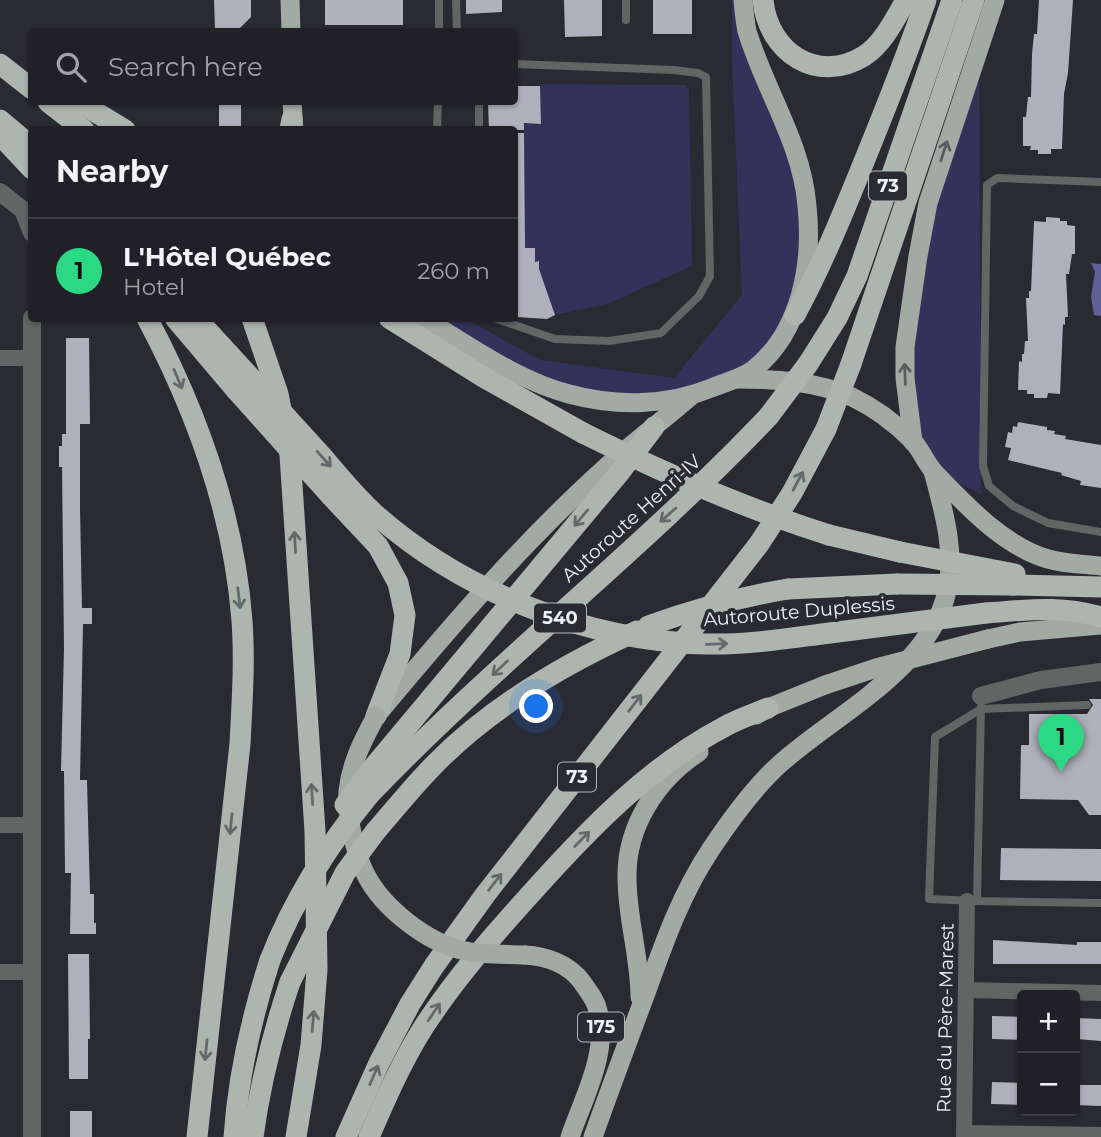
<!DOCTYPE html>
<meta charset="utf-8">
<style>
body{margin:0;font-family:Montserrat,sans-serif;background:#28282e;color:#f1f3f6}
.controls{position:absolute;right:21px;bottom:21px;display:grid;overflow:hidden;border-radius:7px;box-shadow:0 2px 5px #0004}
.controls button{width:63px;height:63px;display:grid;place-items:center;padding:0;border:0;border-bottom:2px solid #3d3e43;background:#202026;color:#f1f3f6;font:35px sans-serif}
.you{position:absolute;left:537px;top:707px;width:24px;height:24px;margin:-18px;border:5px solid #fff;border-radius:50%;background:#1a73e8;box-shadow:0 0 0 10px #1a73e833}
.badge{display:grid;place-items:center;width:46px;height:46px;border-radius:50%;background:#2bd884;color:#111;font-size:23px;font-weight:700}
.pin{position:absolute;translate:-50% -58px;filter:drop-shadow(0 2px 4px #0008)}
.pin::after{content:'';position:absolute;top:37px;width:24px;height:21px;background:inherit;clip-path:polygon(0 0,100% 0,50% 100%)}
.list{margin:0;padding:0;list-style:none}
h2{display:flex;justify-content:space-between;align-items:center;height:91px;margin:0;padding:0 28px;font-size:30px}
h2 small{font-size:23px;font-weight:400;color:#a2a3a7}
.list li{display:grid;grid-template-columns:46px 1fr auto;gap:21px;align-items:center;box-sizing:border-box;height:105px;padding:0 28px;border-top:2px solid #3d3e43}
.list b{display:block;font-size:26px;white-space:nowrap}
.list p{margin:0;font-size:23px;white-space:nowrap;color:#a2a3a7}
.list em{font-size:23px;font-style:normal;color:#a2a3a7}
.icon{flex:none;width:38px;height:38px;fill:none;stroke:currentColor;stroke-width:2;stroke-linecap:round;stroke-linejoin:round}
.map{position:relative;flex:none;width:1101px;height:1137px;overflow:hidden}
.search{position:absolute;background:#202026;box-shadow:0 2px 5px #0004;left:28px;top:28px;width:490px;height:77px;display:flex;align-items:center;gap:18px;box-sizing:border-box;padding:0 24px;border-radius:7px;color:#a2a3a7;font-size:26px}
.panel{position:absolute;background:#202026;box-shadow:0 2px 5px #0004;left:28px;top:126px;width:490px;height:196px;border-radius:7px}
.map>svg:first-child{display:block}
.green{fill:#33325a}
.water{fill:#605f99}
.building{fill:#afb0bb}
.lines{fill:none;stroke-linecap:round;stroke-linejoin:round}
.service{stroke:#616563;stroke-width:8}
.minor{stroke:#616563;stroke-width:16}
.tertiary{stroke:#616563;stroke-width:18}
.trunk{stroke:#a2aaa4;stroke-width:19}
.motorway{stroke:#acb6af;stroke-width:21}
.trunk-bridge{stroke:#a2aaa4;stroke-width:19}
.motorway-bridge{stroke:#acb6af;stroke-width:21}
.oneway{stroke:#5a5d60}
.oneway2{stroke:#64696b}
.labels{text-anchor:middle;stroke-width:7;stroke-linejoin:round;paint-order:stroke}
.shield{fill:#2a2a33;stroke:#b4b5bb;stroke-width:2}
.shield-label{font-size:18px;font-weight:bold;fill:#eff0f5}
.street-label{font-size:19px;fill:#eff0f5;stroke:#2a2a33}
</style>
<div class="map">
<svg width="1101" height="1137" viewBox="0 0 1101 1137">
<rect width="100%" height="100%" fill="#2a2a33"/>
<g class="green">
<polygon points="732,0 743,0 797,154 804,277 762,361 691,396 569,394 423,319 466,319 540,360 674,378 742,295 732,61"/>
<polygon points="979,47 981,494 959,483 948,473 921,440 907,403 918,256"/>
<polygon points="548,84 685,85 689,90 692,266 607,304 555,315 541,276 539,276 539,262 535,262 535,249 525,248 524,124 541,123 540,86"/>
</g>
<polygon class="water" points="1091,263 1101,264 1101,316 1094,315 1091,297 1095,272"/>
<g class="building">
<polygon points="214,0 251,0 251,17 238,30 215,30"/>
<rect x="325" y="0" width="78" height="25"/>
<polygon points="466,0 502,0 502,12 466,14"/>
<polygon points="564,0 602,0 602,36 565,37"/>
<rect x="653" y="0" width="39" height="34"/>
<polygon points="1039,0 1073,0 1068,73 1064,94 1062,149 1051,149 1051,154 1038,154 1038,150 1030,150 1031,146 1023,146 1023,117 1026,117 1028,97 1031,97 1032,54 1034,34 1037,34"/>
<polygon points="514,86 540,86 541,124 524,123 524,130 489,130 488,102 514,102"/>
<rect x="219" y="102" width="22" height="28"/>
<polygon points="514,133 524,133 525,248 535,248 535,262 539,261 539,269 555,315 547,319 517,317 517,300 514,300"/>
<polygon points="1046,217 1060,218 1060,221 1067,221 1067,225 1075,226 1075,254 1072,254 1069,274 1066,274 1068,317 1065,317 1065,325 1063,324 1060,394 1048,393 1047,398 1034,398 1034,394 1027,394 1027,390 1018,390 1019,361 1022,362 1022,354 1024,354 1025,341 1028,341 1026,298 1029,298 1029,291 1031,291 1034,221 1046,222"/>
<polygon points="66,338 89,338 90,424 80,424 80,508 82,608 92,608 92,624 83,624 80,780 87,780 90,894 94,894 94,923 96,923 96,934 70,934 71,873 65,873 64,771 61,771 64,648 62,467 59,467 59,446 62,446 62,434 66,434"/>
<polygon points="1018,422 1047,427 1047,430 1055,431 1054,434 1066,436 1065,439 1101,445 1101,488 1080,485 1081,481 1061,475 1062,473 1008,460 1011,448 1005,447 1008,432 1012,433 1013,426 1017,427"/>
<polygon points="1089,699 1101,699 1101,815 1089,815 1078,800 1020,799 1021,745 1029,745 1029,714 1087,714 1093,705"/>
<polygon points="1001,848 1101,849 1101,881 1000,880"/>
<polygon points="993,940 1077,945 1077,942 1101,942 1101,964 993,964"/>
<polygon points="68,954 89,954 90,1039 88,1039 88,1079 69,1079"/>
<polygon points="992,1016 1022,1017 1022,1040 992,1039"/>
<polygon points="1075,1018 1101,1019 1101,1041 1077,1039"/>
<polygon points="992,1082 1022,1083 1022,1105 991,1104"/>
<polygon points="1075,1085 1101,1085 1101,1106 1075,1105"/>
<rect x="70" y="1111" width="22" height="26"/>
</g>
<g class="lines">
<g class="service">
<polyline points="439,0 439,32"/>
<polyline points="456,0 457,32"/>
<polyline points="626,0 626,20"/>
<polyline points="437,130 438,102"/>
<polyline points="479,130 479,102"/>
<polyline points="1101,182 997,178 987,185 983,466 989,486 1013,506 1048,523 1101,532"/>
<polyline points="494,318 555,339 609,341 661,333 699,296 710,276 706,77 698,73 674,70 514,64"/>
<polyline points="981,706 977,901 1101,903"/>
<polyline points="977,901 929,899 935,737 981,709 1087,705"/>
</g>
<g class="minor">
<polyline points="0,358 32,358"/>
<polyline points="0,825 32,825"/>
<polyline points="0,972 32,972"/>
<polyline points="966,990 1101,993"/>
<polyline points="964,1133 1101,1135"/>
<polyline points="964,1137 967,901"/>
</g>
<g class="tertiary">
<polyline points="0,192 23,210 32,233"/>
<polyline points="32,318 32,1137"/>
<polyline points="981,696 1041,680 1101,672"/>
</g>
<g class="trunk">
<polyline points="290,0 291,32"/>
<polyline points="292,102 294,130"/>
<path d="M423 318C470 346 516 380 569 394 617 407 668 406 714 387 726 382 742 378 753 370 801 332 813 264 807 206 802 143 765 91 747 31 745 22 744 10 743 0"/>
<path d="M736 379C776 379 815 381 852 397 873 407 896 424 913 441 921 450 926 463 934 472 966 505 1003 546 1048 559 1065 564 1083 564 1101 566"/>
<polyline points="913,442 905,378 905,347 918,256 928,203 995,0"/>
<polyline points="988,639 1020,632 1101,625"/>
<path d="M381 710C451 626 524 541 605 468 633 443 663 420 691 396"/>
<polyline points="756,715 768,708 825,685"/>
<path d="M525 955C546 956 569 964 582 982 588 991 596 1000 598 1011 609 1052 583 1099 570 1137"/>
<path d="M640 997C640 957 627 918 627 878 626 827 656 780 699 752"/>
<path d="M593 1137C610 1089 628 1041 646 993 664 943 681 894 711 849 731 819 754 787 781 763 836 714 930 669 947 591 956 551 943 509 933 471"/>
</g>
<g class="motorway">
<path d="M763 0C768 52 817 85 864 56 883 44 895 19 906 0"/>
<polyline points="0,64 32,89"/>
<polyline points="48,102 84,130"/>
<polyline points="79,102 125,130"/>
<polyline points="0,120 32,147"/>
<polyline points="290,130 292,119"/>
<polyline points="0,135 32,169"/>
<path d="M795 315C821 267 842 216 863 164 885 110 907 55 926 0"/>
<path d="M147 318C197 412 234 514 242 621 245 662 242 703 240 744L197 1137"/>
<polyline points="175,318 236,390"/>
<polyline points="196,318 229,354"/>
<polyline points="252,318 278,394 290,455 315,831 317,970 311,1045 296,1137"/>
<polyline points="389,318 485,378 583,433"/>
<polyline points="808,364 837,318 857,276 952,0"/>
<polyline points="851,364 974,0"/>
<polyline points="331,496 378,546 398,583 405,615 400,654 376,716"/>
<polyline points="829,535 900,552"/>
<polyline points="1012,585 1101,587"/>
<polyline points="788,589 897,584"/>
<path d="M986 613C1029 610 1059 605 1101 617"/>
<polyline points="371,770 620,472 654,427"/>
<path d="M369 795C496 662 643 549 769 416"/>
<path d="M375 832C395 809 414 785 435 764 492 706 564 664 637 631"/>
<path d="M234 1137C238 1078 252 1016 270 960"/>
<path d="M253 1137C260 1084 273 1033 290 982"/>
<polyline points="346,1137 379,1063 410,1004 434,966 485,895 759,544 792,493 826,429"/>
<path d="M369 1137C385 1100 401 1063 423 1028 456 977 496 932 536 888 591 827 650 766 724 727 738 719 754 714 768 708"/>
</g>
<g class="trunk-bridge">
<polyline points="825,685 876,668 988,639"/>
<path d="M376 716C363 740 351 763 348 791 346 814 355 854 366 875 383 908 428 944 466 951 484 955 505 954 525 955"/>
</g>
<g class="motorway-bridge">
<path d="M229 354C260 388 291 422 322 456 339 476 356 497 376 515 465 593 588 641 706 644 745 645 784 639 822 634 877 627 931 620 986 613"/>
<polyline points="236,390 331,496"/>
<polyline points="769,416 808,364"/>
<polyline points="826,429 851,364"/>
<path d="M583 433C663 473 744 508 829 535"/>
<polyline points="900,552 1015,574"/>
<polyline points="897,584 1012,585"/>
<path d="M648 626C695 609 740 597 788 589"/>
<polyline points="345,805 371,770"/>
<path d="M270 960C294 899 328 845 369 795"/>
<polyline points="290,982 345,873 375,832"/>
</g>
</g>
<defs><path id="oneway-shaft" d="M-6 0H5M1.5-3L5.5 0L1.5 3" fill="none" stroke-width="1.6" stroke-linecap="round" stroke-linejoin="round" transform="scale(1.75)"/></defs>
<g class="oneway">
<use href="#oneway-shaft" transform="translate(944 151) rotate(-72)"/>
<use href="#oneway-shaft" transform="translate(905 374) rotate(-92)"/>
</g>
<g class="oneway2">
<use href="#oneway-shaft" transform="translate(178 379) rotate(67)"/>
<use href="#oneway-shaft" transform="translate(324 459) rotate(48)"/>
<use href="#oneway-shaft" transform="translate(798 481) rotate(-62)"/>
<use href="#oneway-shaft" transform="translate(668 515) rotate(138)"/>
<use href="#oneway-shaft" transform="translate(581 518) rotate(130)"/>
<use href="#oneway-shaft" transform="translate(295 542) rotate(-93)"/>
<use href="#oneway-shaft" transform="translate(239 598) rotate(83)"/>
<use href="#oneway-shaft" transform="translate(717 644) rotate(-2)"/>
<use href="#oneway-shaft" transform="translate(500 668) rotate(137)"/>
<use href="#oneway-shaft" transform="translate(635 703) rotate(-52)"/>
<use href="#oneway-shaft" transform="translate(312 794) rotate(-94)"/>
<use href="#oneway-shaft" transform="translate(231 824) rotate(96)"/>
<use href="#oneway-shaft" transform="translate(582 839) rotate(-46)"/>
<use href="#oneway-shaft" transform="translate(495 882) rotate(-52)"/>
<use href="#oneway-shaft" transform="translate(434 1012) rotate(-56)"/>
<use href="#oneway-shaft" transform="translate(313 1021) rotate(-85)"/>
<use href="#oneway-shaft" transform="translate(206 1050) rotate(96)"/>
<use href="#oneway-shaft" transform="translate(374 1075) rotate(-66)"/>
</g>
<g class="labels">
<g class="shield">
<rect x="869" y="171.5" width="38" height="29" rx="5"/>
<rect x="534" y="603.5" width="52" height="29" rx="5"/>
<rect x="558" y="762.5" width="38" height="29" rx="5"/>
<rect x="578" y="1012.5" width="46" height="29" rx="5"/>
</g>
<g class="shield-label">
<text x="888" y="192">73</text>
<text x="560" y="624">540</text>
<text x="577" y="783">73</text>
<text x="601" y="1033">175</text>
</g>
<g class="street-label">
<text transform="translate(631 518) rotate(-42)" y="7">Autoroute Henri-IV</text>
<text transform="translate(799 611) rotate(-5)" y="7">Autoroute Duplessis</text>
<text transform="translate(945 1018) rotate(-89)" y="7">Rue du Père-Marest</text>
</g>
</g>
</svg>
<div class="controls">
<button>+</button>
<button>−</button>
</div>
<div class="you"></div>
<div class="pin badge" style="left:1061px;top:772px">1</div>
<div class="search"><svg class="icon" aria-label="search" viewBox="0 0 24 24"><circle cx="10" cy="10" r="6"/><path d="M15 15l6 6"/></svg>Search here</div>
<section class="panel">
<h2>Nearby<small></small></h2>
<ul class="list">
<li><span class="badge">1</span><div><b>L'Hôtel Québec</b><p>Hotel</p></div><em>260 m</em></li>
</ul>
</section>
</div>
